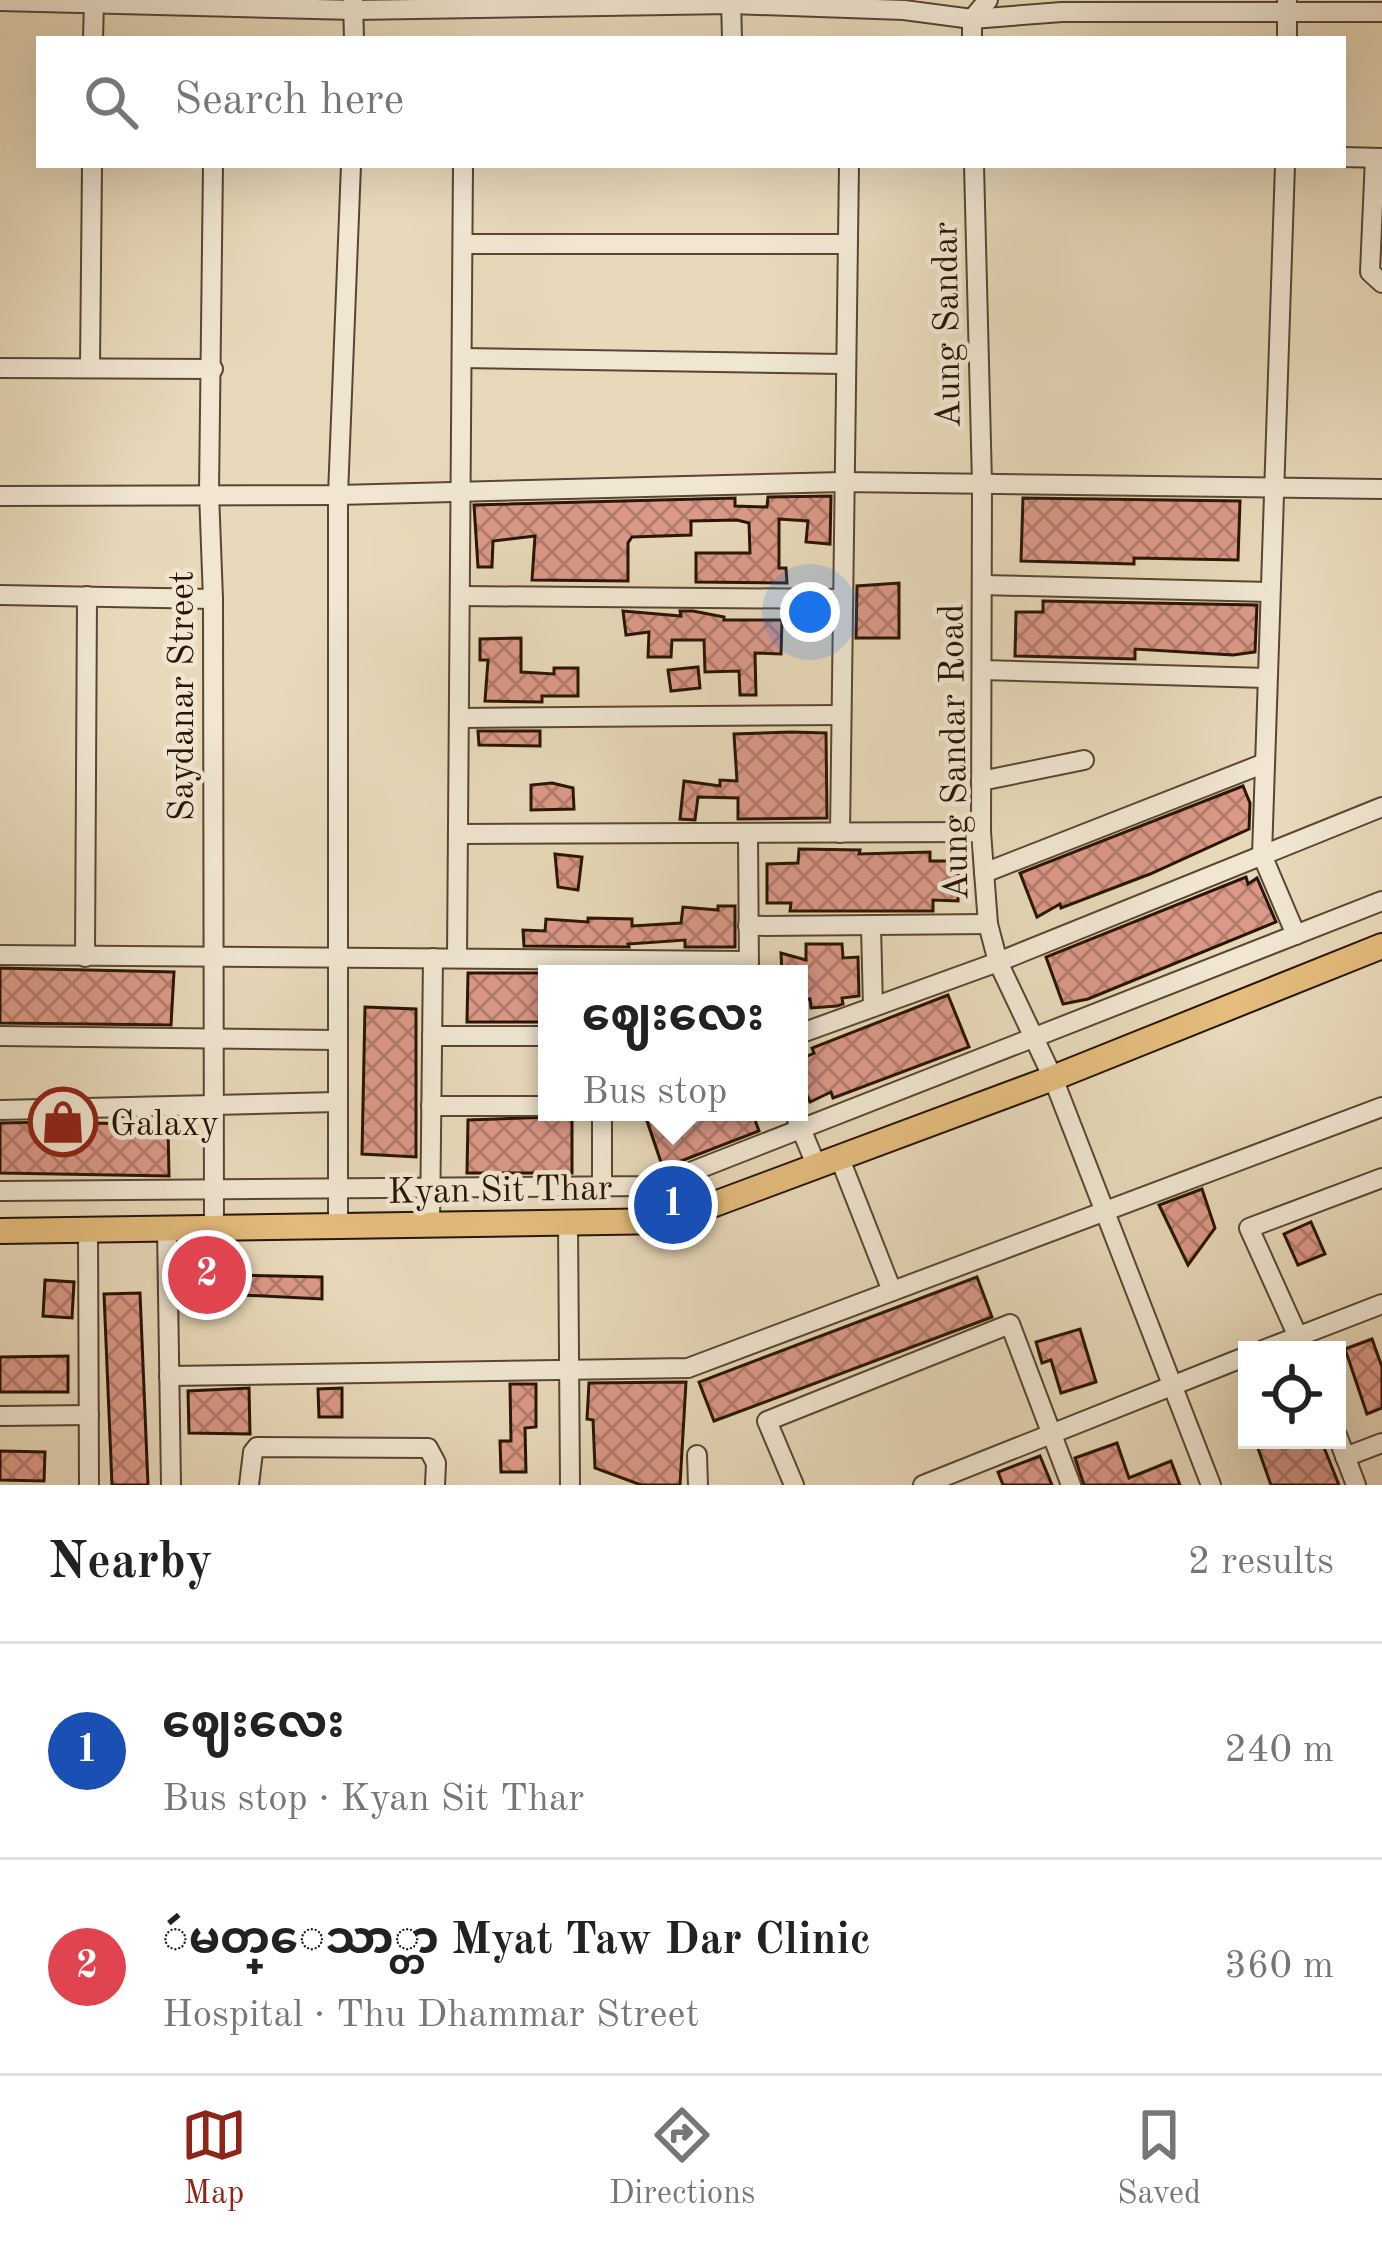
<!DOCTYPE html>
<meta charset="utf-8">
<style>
body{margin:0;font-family:"Old Standard TT","Noto Sans Myanmar",serif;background:#f6f6f6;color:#222}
.controls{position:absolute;right:36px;bottom:36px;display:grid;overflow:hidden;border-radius:0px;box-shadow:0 12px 48px #0002}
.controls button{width:108px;height:108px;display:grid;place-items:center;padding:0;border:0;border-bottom:3px solid #e0e0e0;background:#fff;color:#222;font:60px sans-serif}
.you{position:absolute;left:810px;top:612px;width:42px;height:42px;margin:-30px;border:9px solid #fff;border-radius:50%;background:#1a73e8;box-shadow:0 0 0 18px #1a73e833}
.badge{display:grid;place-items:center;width:78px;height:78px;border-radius:50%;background:#8f2418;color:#fff;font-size:39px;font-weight:700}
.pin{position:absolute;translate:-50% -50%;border:6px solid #fff;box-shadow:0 3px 12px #0006}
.popup{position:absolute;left:538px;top:965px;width:270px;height:156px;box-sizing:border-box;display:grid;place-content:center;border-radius:0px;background:#fff;filter:drop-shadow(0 3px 9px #0005);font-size:39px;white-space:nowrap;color:#767676}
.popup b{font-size:45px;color:#222}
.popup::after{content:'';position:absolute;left:50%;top:100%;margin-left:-24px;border:24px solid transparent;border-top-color:#fff}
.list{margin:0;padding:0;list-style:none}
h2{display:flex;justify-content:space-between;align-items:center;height:156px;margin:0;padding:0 48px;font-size:51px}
h2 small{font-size:39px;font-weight:400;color:#767676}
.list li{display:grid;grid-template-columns:78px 1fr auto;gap:36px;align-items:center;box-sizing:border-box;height:216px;padding:0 48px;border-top:3px solid #e0e0e0}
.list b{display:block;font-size:45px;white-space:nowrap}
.list p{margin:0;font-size:39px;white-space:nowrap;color:#767676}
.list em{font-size:39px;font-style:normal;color:#767676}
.icon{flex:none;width:66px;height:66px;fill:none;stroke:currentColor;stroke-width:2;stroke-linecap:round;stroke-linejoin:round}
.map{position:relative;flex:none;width:1382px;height:1485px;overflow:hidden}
.search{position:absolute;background:#fff;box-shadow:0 12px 48px #0002;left:36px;right:36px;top:36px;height:132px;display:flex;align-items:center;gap:30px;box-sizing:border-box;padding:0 42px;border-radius:0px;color:#767676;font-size:45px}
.sheet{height:588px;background:#fff}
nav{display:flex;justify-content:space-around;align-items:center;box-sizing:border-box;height:168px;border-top:3px solid #e0e0e0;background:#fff;font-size:33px;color:#767676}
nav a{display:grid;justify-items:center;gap:6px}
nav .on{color:#8f2418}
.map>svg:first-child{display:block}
.building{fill:url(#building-cross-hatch);stroke:#291505;stroke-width:3}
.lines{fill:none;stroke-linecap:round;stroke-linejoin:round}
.minor-casing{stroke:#594632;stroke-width:22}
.major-casing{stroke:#291505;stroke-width:28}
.minor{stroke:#f0e6d2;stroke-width:18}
.major{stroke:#e4bc7d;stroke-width:24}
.labels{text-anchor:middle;stroke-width:9;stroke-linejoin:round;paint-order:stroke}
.street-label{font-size:36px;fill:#291505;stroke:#f0e6d2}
.poi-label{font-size:36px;fill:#291505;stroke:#f0e6d2;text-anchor:start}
</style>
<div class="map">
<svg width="1382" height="1485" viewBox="0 0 1382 1485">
<defs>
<pattern id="building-cross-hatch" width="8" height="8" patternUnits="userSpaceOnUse" patternTransform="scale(3)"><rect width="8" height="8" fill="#dc9988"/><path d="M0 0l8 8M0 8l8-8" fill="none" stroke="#b27c6d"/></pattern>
</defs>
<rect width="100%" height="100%" fill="#e8d9ba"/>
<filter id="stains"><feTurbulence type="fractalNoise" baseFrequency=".00167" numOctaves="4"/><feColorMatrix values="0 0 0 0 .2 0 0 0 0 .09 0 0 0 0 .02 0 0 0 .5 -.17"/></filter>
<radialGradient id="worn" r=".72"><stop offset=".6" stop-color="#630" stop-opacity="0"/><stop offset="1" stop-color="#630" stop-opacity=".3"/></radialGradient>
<g class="building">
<polygon points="831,496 830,544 806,542 808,521 779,519 779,568 786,568 787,583 696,582 696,553 750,553 749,523 737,520 691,521 691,535 632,537 628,543 628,581 532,580 535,536 493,541 492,567 478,567 474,505 735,498 735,506 767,507 768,497"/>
<polygon points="1023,498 1240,501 1238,560 1134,558 1134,564 1021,561"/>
<polygon points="899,583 899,638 856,638 857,586"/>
<polygon points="1043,601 1257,605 1255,652 1233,655 1135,649 1135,659 1015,656 1016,612 1043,612"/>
<polygon points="623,611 681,616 680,611 693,611 724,617 724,620 782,620 781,654 755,653 756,695 740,695 739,671 705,672 704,640 672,640 671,657 648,657 649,632 626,635"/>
<polygon points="521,638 521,672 554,674 554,668 578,668 578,696 542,696 542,702 485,701 488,660 480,660 480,639"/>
<polygon points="698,667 700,688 671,691 668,670"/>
<polygon points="478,731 540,731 540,746 479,745"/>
<polygon points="791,732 826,733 827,818 738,819 738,798 698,797 695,820 680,819 684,781 720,786 720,780 737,781 734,734"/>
<polygon points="552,783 573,788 574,809 531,810 531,785"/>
<polygon points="1243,786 1250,803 1249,829 1150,874 1061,908 1060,904 1037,917 1020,873"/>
<polygon points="799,849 860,850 859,854 930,852 930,861 959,861 958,901 933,900 933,911 790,911 791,903 767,903 767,864 798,863"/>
<polygon points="555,854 582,857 578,890 558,887"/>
<polygon points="1246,877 1248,884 1257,878 1276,922 1088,999 1063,1004 1046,957"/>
<polygon points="718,906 735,906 735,947 685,947 685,940 628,944 629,947 524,946 523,930 545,931 546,919 588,922 588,918 632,919 632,926 681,923 683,907 718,910"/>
<polygon points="806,944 842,944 843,958 858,957 859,996 842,998 843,1004 837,1006 811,1008 810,999 799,1000 799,974 782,974 781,953 806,960"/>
<polygon points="0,968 174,972 171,1025 0,1023"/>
<polygon points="468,973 573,973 573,974 547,974 547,1022 467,1022"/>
<polygon points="948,995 969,1047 833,1098 831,1092 810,1102 799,1078 799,1060 814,1053 812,1048"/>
<polygon points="365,1007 416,1009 416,1157 362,1154"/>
<polygon points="660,1112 752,1112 759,1131 663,1168 646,1118"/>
<polygon points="555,1117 572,1117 572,1173 467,1173 468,1120"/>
<polygon points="55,1122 168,1125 169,1176 0,1173 0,1123"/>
<polygon points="1202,1189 1215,1228 1188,1265 1159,1205"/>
<polygon points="1311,1222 1325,1254 1298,1265 1284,1234"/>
<polygon points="181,1274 322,1277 322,1299 182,1292"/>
<polygon points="977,1277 992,1317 714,1421 699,1382"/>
<polygon points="45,1280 74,1282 72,1318 43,1316"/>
<polygon points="140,1293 148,1485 112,1485 104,1294"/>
<polygon points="1080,1329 1096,1382 1061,1393 1051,1360 1042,1363 1036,1342"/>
<polygon points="1372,1339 1382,1367 1382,1408 1367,1414 1345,1349"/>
<polygon points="68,1356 68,1392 0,1392 0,1357"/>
<polygon points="686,1382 680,1485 641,1485 595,1468 593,1420 587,1419 589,1383"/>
<polygon points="510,1384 536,1384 536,1427 525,1428 526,1472 501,1472 500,1441 511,1441"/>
<polygon points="249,1388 250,1434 189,1433 188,1391"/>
<polygon points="342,1388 342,1417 319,1417 318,1389"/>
<polygon points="1255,1440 1321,1440 1339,1485 1271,1485"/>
<polygon points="1117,1443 1129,1478 1171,1461 1180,1485 1084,1485 1075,1458"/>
<polygon points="0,1451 45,1452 44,1481 0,1480"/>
<polygon points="1040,1456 1052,1485 1003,1485 998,1472"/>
</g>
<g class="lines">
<defs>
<g id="minor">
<polyline points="353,0 354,39"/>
<polyline points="731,0 732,39"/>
<polyline points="0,1 354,10 731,4 904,10 972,19 1062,12 1382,12"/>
<polyline points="1287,2 1287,39"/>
<polyline points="93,39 94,2"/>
<polyline points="972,39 972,19 988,0"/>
<polyline points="1343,157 1382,158"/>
<polyline points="1375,158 1370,272 1382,283"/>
<polyline points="213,165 209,492 213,599 214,1227"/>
<polyline points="974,165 982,483 981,832 988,924 998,962 1053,1078 1211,1485"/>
<polyline points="1285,165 1262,855 1296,935"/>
<polyline points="463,244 847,244"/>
<polyline points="463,358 845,364"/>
<polyline points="90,366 92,165"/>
<polyline points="0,368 213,369"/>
<polyline points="0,496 338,495 842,482 1382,489"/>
<polyline points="982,585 1270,592"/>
<polyline points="0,595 213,599"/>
<polyline points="461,596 842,599"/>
<polyline points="982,670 1267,678"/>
<polyline points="460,718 841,715"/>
<polyline points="981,781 1084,760"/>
<polyline points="840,833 849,165"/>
<polyline points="459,834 981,832"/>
<polyline points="748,834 749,974"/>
<polyline points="984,873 1265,763"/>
<polyline points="748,926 988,924"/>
<polyline points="871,927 873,1007"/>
<polyline points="0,955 746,961"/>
<polyline points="85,957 87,596"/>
<polyline points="457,958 463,165"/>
<polyline points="799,1034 998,962 1382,807"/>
<polyline points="0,1036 336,1040"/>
<polyline points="432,1036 547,1036"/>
<polyline points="431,1106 547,1106"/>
<polyline points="0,1110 336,1102"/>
<polyline points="794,1112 817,1167"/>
<polyline points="840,1159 892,1291"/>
<polyline points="602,1186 602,1112"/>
<polyline points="0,1191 655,1186 1382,901"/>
<polyline points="568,1223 570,1485"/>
<polyline points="430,1226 433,958"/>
<polyline points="338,1227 338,495 351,165"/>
<polyline points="88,1228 89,1485"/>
<polyline points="167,1228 171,1485"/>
<polyline points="1263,1350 1382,1304"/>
<polyline points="1304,1350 1249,1228 1382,1178"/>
<polyline points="169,1376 688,1368 1382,1107"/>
<polyline points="0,1416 89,1415"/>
<polyline points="1337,1435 1356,1485"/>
<polyline points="697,1455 698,1485"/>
<polyline points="1345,1457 1382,1443"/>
<polyline points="249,1485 253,1452 257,1447 428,1448 436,1463 435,1485"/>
<polyline points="794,1485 767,1421 1010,1324 1071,1485"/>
<polyline points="923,1485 1247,1356"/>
</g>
<polyline id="major" points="0,1231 669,1221 1053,1078 1382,946"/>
</defs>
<use href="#minor" class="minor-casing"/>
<use href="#major" class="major-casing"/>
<use href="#minor" class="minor"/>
<use href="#major" class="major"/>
</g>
<defs>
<symbol id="shop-ring" viewBox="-11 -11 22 22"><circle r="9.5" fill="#f0e6d2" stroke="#8f2418" stroke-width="1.5"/><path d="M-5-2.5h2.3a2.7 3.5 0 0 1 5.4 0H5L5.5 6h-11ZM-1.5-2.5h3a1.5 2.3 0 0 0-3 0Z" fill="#8f2418"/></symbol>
</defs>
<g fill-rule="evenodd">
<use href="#shop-ring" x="25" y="1084" width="76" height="76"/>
</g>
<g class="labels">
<g class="street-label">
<text transform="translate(945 325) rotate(-91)" y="13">Aung Sandar</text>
<text transform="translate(180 696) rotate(-90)" y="13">Saydanar Street</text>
<text transform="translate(952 752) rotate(-91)" y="13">Aung Sandar Road</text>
<text transform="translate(500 1188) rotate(-1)" y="13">Kyan Sit Thar</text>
</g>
<g class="poi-label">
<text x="110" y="1135">Galaxy</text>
</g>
</g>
<rect width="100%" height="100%" filter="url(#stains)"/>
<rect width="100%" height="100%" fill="url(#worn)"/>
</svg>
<div class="controls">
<button><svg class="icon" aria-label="locate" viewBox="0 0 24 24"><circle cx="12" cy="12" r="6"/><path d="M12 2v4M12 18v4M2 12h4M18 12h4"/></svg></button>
</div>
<div class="you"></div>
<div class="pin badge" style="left:673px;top:1205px;background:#1a4fb4">1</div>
<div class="popup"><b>ဈေးလေး</b>Bus stop</div>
<div class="pin badge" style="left:207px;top:1275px;background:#e0444e">2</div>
<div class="search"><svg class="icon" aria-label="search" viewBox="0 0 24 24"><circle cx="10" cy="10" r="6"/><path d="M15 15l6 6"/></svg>Search here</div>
</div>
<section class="sheet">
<h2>Nearby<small>2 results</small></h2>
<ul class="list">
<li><span class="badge" style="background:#1a4fb4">1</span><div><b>ဈေးလေး</b><p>Bus stop · Kyan Sit Thar</p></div><em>240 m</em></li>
<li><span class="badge" style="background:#e0444e">2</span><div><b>ဴမတ္ေသာ္တာ Myat Taw Dar Clinic</b><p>Hospital · Thu Dhammar Street</p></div><em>360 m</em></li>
</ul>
</section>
<nav>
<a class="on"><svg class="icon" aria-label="map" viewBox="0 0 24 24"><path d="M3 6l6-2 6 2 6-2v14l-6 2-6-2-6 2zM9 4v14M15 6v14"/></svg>Map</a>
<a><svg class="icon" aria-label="directions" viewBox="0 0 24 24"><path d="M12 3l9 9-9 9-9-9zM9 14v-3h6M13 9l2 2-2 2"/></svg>Directions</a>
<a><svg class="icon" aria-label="saved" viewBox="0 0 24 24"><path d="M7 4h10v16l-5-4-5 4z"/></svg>Saved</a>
</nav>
